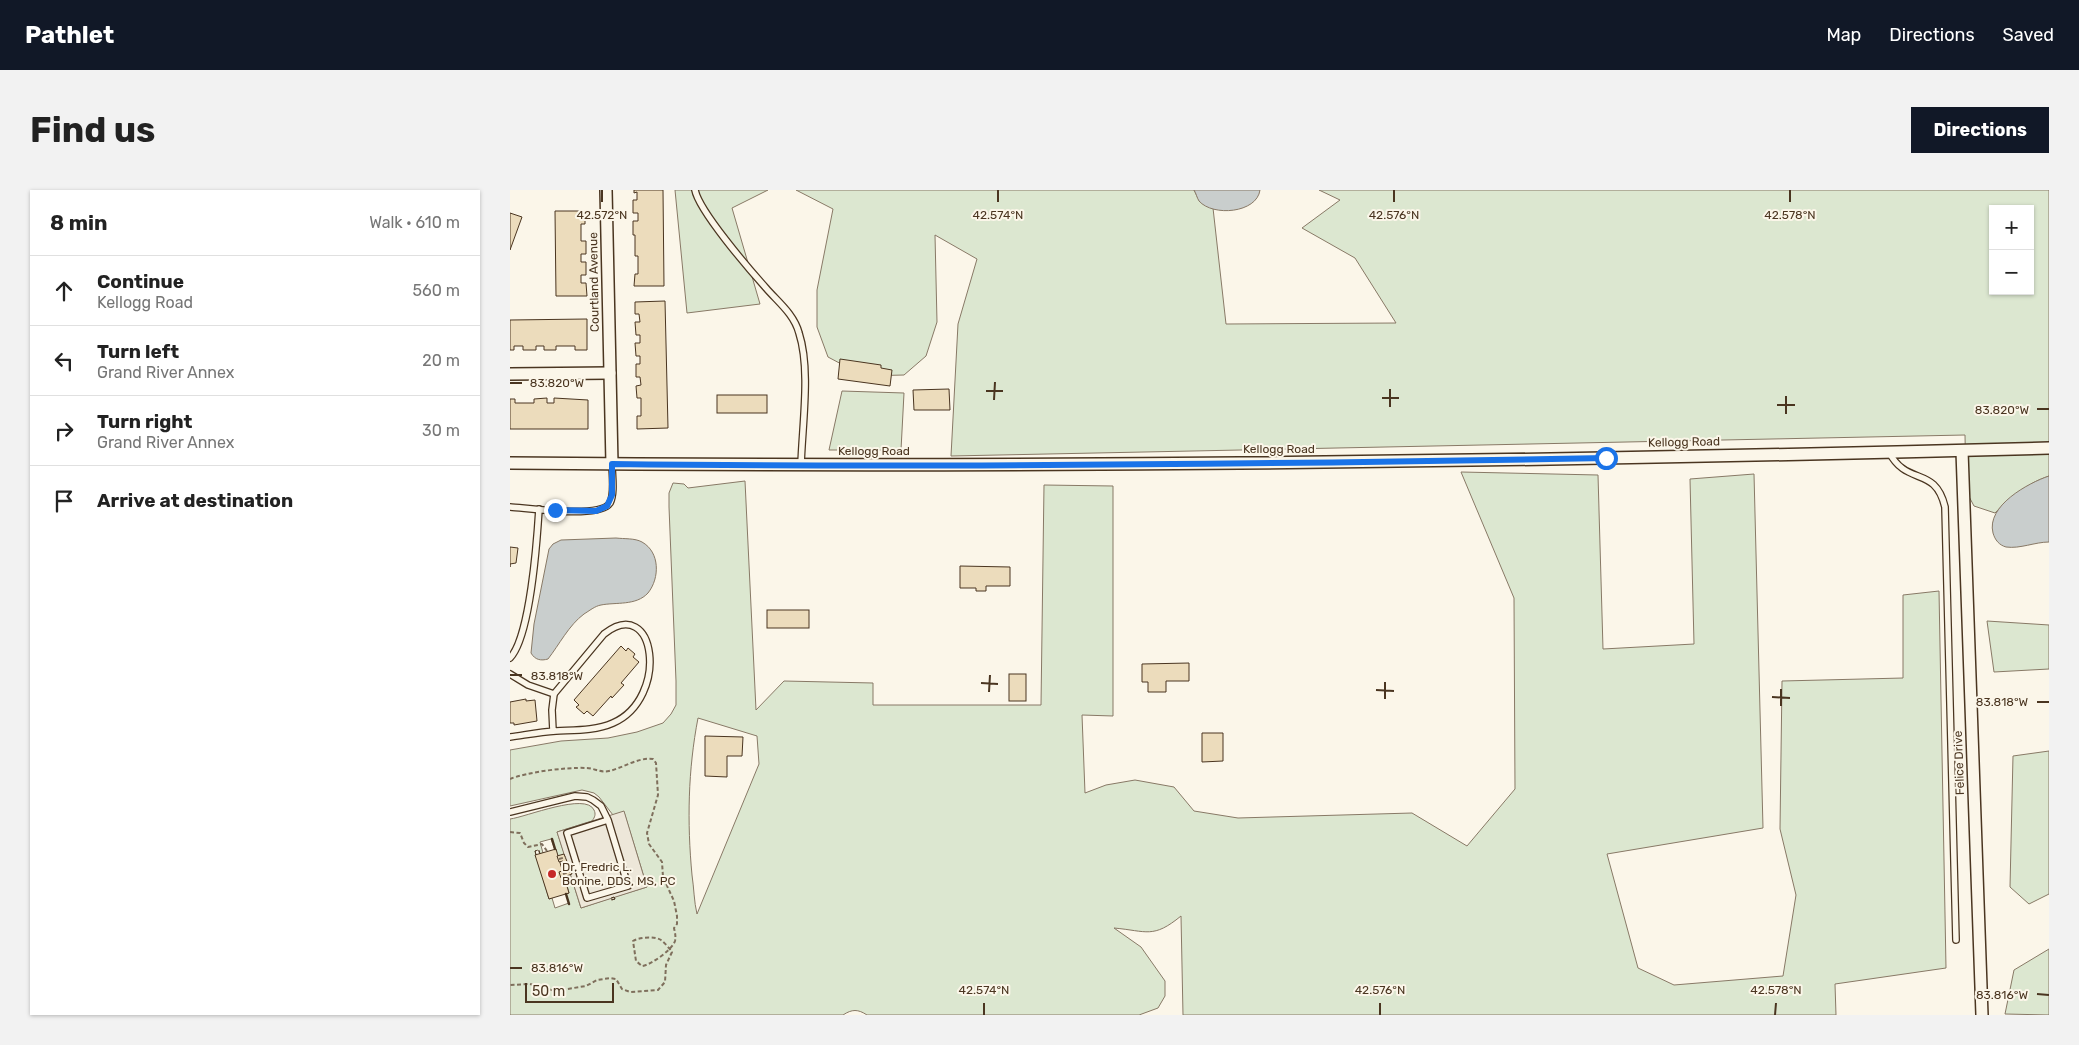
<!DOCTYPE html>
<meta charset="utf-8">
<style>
body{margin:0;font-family:Rubik,sans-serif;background:#f2f2f2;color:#222}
.controls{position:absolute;right:15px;top:15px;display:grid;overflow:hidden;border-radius:0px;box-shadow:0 1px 4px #0004}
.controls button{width:45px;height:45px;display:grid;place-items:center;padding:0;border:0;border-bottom:1px solid #e0e0e0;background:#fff;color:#222;font:25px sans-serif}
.scale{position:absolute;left:15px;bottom:12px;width:89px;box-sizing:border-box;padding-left:5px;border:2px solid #4a3520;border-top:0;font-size:14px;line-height:18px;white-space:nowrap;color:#4a3520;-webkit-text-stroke:4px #fbf6e9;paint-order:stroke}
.stop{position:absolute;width:15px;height:15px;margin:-11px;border:4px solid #1a73e8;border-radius:50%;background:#fff}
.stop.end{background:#1a73e8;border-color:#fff;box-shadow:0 1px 5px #0008}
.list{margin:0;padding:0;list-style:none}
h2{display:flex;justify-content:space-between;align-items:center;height:65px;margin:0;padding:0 20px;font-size:21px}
h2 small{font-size:16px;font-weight:400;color:#767676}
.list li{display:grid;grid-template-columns:32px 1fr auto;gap:15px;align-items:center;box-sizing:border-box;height:70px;padding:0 20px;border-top:1px solid #e0e0e0}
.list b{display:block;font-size:19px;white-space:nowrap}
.list p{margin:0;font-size:16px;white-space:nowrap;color:#767676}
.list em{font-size:16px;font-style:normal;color:#767676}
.icon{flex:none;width:28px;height:28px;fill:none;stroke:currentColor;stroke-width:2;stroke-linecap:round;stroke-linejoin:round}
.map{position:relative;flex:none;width:1539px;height:825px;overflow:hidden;border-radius:0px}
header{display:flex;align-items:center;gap:30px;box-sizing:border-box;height:70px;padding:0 25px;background:#111827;color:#fff}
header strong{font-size:24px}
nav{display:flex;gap:28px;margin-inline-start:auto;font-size:18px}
.intro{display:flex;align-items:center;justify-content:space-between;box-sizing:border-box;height:120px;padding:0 30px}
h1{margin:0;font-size:35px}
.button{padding:12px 22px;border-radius:0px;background:#111827;color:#fff;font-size:18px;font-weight:700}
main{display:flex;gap:30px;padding:0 30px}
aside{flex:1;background:#fff;border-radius:0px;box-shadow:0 1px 4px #0004}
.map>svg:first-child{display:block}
.green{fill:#dce7d0;stroke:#887966;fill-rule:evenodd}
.parking{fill:#ede7d9;stroke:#887966}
.water{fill:#c9cecd;stroke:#887966}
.building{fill:#ecdcbc;stroke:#4a3520}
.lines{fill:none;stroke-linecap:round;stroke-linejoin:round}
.service-casing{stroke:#4a3520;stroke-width:8}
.minor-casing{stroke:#4a3520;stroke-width:14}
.path{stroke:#7f6f5c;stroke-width:2;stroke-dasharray:4 2.5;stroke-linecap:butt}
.service{stroke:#fbf6e9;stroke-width:5.5}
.minor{stroke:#fbf6e9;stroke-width:11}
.fence{stroke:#4a3520;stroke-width:1;stroke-dasharray:6 2.5;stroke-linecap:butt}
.wall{stroke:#4a3520;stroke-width:2.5}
.route{stroke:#1a73e8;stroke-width:6}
.ticks{fill:none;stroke:#4a3520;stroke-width:2}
.poi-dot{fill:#c62828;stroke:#fbf6e9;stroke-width:2}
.labels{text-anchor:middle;stroke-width:4;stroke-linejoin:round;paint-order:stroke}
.street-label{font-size:12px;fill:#4a3520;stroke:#fbf6e9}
.poi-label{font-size:12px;fill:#4a3520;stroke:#fbf6e9;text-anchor:start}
.ticks-label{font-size:12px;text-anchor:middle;fill:#4a3520;stroke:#fbf6e9;stroke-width:4;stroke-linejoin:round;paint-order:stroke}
</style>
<header>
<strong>Pathlet</strong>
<nav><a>Map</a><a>Directions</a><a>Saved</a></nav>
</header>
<div class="intro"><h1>Find us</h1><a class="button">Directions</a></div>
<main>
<aside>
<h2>8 min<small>Walk · 610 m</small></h2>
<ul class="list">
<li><svg class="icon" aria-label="ahead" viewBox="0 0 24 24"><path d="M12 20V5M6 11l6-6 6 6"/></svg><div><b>Continue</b><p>Kellogg Road</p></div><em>560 m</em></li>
<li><svg class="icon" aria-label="left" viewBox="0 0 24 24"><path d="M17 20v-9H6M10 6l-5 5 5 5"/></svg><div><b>Turn left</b><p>Grand River Annex</p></div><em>20 m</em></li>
<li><svg class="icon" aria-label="right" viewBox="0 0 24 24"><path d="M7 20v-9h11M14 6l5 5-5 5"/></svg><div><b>Turn right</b><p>Grand River Annex</p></div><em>30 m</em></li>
<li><svg class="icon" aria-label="arrive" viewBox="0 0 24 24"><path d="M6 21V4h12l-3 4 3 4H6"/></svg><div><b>Arrive at destination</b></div></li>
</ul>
</aside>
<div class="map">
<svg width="1539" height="825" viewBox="0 0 1539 825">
<rect width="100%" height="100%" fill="#fbf6e9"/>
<g class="green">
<polygon points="165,0 258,0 222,18 250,114 177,123"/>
<path d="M286 0H684L689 10 703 18 716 134 886 133 845 68 792 38 830 10 809 0H1539V286C1518 293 1500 307 1485 323L1464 316 1456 301 1455 245 441 266 448 134 467 69 425 45 427 132 416 166 394 185 354 186 318 167 307 137V100L323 19ZM1483 19H1520V101H1483Z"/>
<polygon points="332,201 394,203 391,260 319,260"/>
<path d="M951 282 1088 285 1093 459 1184 454 1180 289 1244 284 1253 638 1097 664 1128 778 1164 795 1273 786 1286 705 1270 639 1272 491 1393 488V405L1429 401 1436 778 1325 794 1326 825H673L671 726C643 749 637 741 604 738L631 757 655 791V806L648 818 629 825H357C348 819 342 819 333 825H0V629C16 627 76 602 84 620 86 624 85 627 82 631L47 642 55 666 48 668 41 649 30 652 33 663 30 664 28 660 25 661 39 709 42 708 45 718 59 713 56 704 59 703 54 685 60 683 71 718 101 708 102 710 105 709 104 707 137 697 114 622 103 625 89 607 84 603 72 600 0 616V560L51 551 98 548 127 542 153 533 161 524 166 515V491L159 317V303L163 293 174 294 178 298 235 291 246 520 274 491 363 493V515H531L534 295 603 296V526L572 525 575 603 596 595 625 590 664 597 684 621 728 628 902 623 957 656 1005 599 1004 408ZM188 528 247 546 249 574 187 724C184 712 184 698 182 685 177 632 178 580 188 528Z"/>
<polygon points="1477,431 1539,435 1539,479 1484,482"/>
<polygon points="1539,561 1539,704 1519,714 1500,697 1503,566"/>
<polygon points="1539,759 1539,825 1495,824 1504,780"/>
</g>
<polygon class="parking" points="114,621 137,697 71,718 47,642"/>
<g class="water">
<path d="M684 0H750C747 23 703 27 689 11 687 8 686 3 684 0Z"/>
<path d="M1539 286V352C1525 352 1510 359 1496 357 1489 355 1485 350 1483 343 1476 316 1518 293 1539 286Z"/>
<path d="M106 348C114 349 125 348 132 352 150 362 150 388 138 403 126 416 106 412 91 415 85 416 79 421 74 424 59 435 49 455 38 469 31 471 25 470 21 463L24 434 39 359 43 354 51 350Z"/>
</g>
<g class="building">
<polygon points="124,0 153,0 154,96 124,96 125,84 128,84 128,66 125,66 125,45 123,45 123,31 128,31 128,23 123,23 123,10 127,10 127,2 124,3"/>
<polygon points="45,21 75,21 75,34 71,34 71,51 76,51 76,64 71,64 71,72 76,72 76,85 71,85 71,93 76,93 77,106 46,106"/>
<polygon points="0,23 12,27 0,60"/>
<polygon points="155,111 158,238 127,239 127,226 131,226 131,208 127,208 126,196 131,195 130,187 126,187 126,174 130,174 130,166 126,166 125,153 130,153 130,145 126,145 125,132 130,132 129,124 125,124 125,112"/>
<polygon points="77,129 77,160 65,160 65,156 46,156 46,160 34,160 34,156 26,156 26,160 13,160 13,156 4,156 4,160 0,160 0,130"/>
<polygon points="330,169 371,175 371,178 382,180 380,196 328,189"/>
<polygon points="439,199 440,220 404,220 403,200"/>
<rect x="207" y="205" width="50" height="18"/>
<polygon points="37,208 37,213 44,213 44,208 78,210 78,239 0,239 0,209 5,209 5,213 24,213 24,209"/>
<polygon points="0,357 8,358 6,373 0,374 0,377"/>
<polygon points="450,376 500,377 500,396 476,396 476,401 466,401 466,398 450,398"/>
<rect x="257" y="420" width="42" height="18"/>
<polygon points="111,456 116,461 118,458 125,464 123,467 129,472 111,493 114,495 102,508 101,506 83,526 77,521 74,524 66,517 69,515 64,510"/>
<polygon points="679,473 679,491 656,491 656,502 638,502 638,492 632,492 632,474"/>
<rect x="499" y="484" width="17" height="27"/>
<polygon points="16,509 16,511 25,510 27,531 4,535 4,533 0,533 0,512"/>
<polygon points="692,543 713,543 713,571 692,572"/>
<polygon points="195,546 233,547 232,566 217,566 217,587 195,586"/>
<polygon points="46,659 59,703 39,709 25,665"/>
<polygon points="54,664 62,684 51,688 49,682 55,680 53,671 49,672 47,666"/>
</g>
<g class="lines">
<defs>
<g id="service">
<path d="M185 0C189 21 239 79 256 98 268 112 284 124 289 143 301 180 292 236 291 276"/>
<path d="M1379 262C1397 297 1425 275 1435 317L1446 750"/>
<path d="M0 317C18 318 90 329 100 313 105 303 102 285 102 274"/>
<path d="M0 468C20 447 27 351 29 319"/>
<polyline points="0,484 18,495 44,504"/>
<path d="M0 547C15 545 30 542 46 541 64 540 85 541 103 533 160 508 146 403 94 444L44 504 42 520 43 541"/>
<polyline points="0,622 65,606 77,607 83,610 91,616 98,630 118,696 77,708 57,643 98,630"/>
</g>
<g id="minor">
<polyline points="96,0 102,274"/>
<polyline points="0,184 100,183"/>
<polyline points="1452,261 1472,825"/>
<path d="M0 273C513 278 1026 272 1539 258"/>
</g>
</defs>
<use href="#service" class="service-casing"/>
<use href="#minor" class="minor-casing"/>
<g class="path">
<path d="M0 589C17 582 57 577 76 578 84 578 90 583 99 581 113 578 128 567 143 569L146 573 148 605 137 643 139 654 152 672 153 687 164 711 167 726V734L164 738C165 743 166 746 165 751 162 760 141 775 132 776L126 771 123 751C129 747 145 746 151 750 155 753 159 758 162 762L156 775 155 792 148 800 120 802 112 799 106 789 100 788 87 790 76 796 45 801 20 794 0 795"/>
<polyline points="0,642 10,643 14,653 18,657 32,654 37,661"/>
<polyline points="49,669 56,667"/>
<polyline points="53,684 61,681"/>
</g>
<use href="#service" class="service"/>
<use href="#minor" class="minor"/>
<g class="fence">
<polyline points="26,665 25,661 29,660 30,664"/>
<polygon points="104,707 105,709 101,710 101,708"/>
</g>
<g class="wall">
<polyline points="42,649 45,659"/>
<polyline points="56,704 59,714"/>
</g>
</g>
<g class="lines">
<path class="route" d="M45 320 86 321 97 316 102 305V274C433 278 765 274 1096 268"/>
</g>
<path class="ticks" d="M92 12V0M488 12V0M884 12V0M1280 12V0M0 193H12M476 201H493M872 208H889M484 210 485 192M1267 215H1285M880 217V199M1527 219H1539M1276 224V206M0 485H12M471 493 488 494M866 500 884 501M479 502 480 485M1262 507 1280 508M875 509V492M1527 512H1539M1271 516V499M0 778H12M1527 804 1539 805M474 825V813M870 825V813M1265 825 1266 813"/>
<circle class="poi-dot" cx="42" cy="684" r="5"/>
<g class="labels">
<g class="street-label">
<text transform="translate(84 92) rotate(-91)" y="4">Courtland Avenue</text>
<text transform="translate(1174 252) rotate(-1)" y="4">Kellogg Road</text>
<text x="769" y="263">Kellogg Road</text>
<text x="364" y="265">Kellogg Road</text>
<text transform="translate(1449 573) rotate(-92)" y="4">Felice Drive</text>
</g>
<g class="poi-label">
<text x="52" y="681">Dr. Fredric L.<tspan x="52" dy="14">Bonine, DDS, MS, PC</tspan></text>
</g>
</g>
<g class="ticks-label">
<text x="92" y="29">42.572°N</text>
<text x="488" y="29">42.574°N</text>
<text x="884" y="29">42.576°N</text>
<text x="1280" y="29">42.578°N</text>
<text x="47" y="197">83.820°W</text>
<text x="1492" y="224">83.820°W</text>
<text x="47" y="490">83.818°W</text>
<text x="1492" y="516">83.818°W</text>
<text x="47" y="782">83.816°W</text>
<text x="474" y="804">42.574°N</text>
<text x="870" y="804">42.576°N</text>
<text x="1266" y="804">42.578°N</text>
<text x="1492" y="809">83.816°W</text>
</g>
</svg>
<div class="controls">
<button>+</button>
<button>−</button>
</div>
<div class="scale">50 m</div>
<div class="stop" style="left:1096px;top:268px"></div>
<div class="stop end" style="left:45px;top:320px"></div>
</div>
</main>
